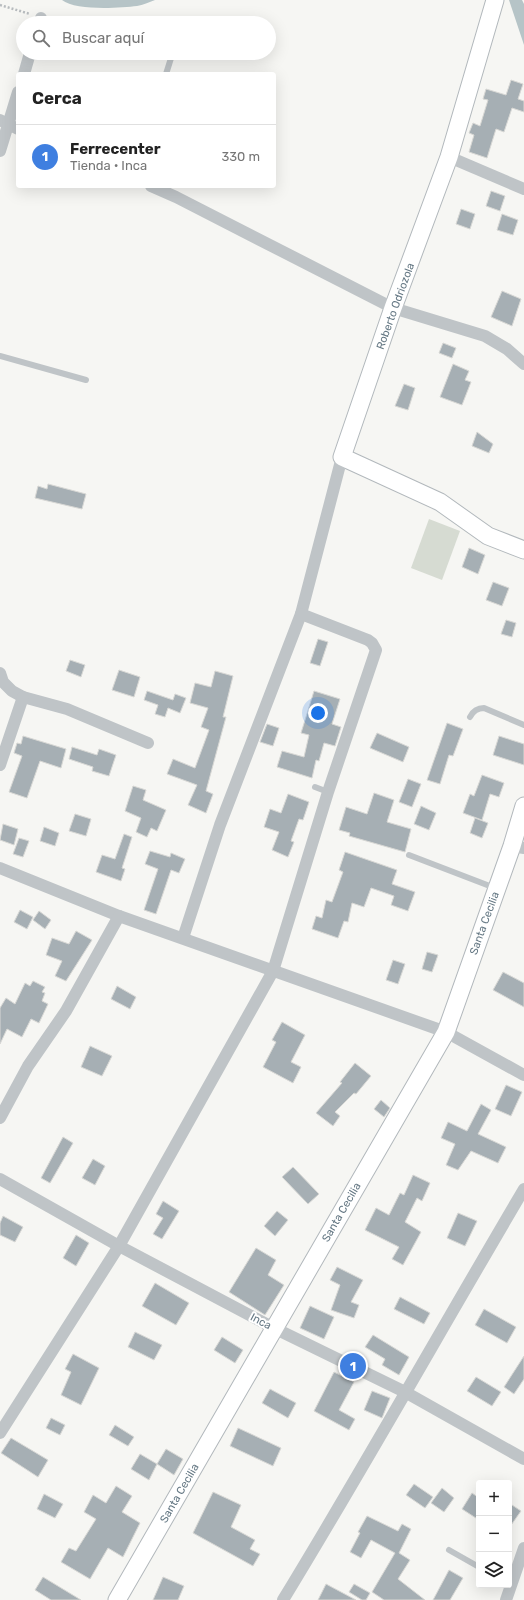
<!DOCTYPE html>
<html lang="es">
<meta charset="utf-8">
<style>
body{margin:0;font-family:Rubik,sans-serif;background:#f2f2f2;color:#222}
.controls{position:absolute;right:12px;bottom:12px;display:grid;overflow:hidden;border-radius:4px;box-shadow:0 4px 16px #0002}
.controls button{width:36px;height:36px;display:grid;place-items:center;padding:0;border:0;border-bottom:1px solid #e0e0e0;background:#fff;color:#222;font:20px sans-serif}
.you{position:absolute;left:318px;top:713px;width:14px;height:14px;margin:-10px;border:3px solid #fff;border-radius:50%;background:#1a73e8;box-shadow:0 0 0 6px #1a73e833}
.badge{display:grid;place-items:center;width:26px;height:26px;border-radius:50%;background:#0f766e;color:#fff;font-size:13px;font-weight:700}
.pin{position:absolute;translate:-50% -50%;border:2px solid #fff;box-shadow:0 1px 4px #0006}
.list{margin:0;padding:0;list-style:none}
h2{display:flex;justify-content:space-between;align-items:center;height:52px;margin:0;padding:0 16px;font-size:17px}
h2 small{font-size:13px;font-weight:400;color:#767676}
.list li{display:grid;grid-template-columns:26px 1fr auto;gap:12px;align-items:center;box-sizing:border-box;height:64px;padding:0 16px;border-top:1px solid #e0e0e0}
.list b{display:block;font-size:15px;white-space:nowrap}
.list p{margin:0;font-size:13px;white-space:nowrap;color:#767676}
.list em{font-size:13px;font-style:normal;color:#767676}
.icon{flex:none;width:22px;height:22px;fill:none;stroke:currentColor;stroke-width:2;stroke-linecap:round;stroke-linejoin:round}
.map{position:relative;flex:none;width:524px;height:1600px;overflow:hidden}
.search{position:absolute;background:#fff;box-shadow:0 4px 16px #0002;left:16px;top:16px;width:260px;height:44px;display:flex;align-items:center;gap:10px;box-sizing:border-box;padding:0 14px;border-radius:22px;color:#767676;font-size:15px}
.panel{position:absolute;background:#fff;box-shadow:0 4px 16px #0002;left:16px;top:72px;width:260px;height:116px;border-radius:4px}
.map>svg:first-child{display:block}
.green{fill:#d6dbd2}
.water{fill:#b6c4c7}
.building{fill:#a6afb4;stroke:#d8d8d5}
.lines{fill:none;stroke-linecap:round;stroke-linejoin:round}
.secondary-casing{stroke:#b2b8bc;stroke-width:19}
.path{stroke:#b7bbbe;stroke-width:2.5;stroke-dasharray:2 2;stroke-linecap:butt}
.lane{stroke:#bfc4c7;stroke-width:6}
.street{stroke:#bfc4c7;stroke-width:12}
.secondary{stroke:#fff;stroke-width:17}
.labels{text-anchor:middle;stroke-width:4;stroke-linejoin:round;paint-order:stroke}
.street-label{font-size:11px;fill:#657884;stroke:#fff}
</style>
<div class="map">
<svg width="524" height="1600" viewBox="0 0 524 1600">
<rect width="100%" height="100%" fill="#f6f6f3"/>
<polygon class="green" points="429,519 460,531 442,580 411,568"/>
<g class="water">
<path d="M62 0H155C149 2 143 5 137 6 120 8 75 11 62 0Z"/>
<polygon points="509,0 522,0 524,4 524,45"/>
</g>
<g class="building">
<polygon points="511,80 523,84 518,99 524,101 524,112 512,108 504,132 496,129 487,158 469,152 474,135 469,133 473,123 480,126 488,100 483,99 486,89 506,95"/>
<polygon points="491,191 505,196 500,211 486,206"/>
<polygon points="461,209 475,214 470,229 456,224"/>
<polygon points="502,214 518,220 513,235 497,230"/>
<polygon points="502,291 521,299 512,326 491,317"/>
<polygon points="443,343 456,348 452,358 439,353"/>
<polygon points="453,364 469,371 465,380 471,382 462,405 440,397"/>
<polygon points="404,384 415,388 408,410 395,406"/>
<polygon points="477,432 493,444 489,453 472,446"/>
<polygon points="48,484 86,494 82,509 35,498 38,486 47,489"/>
<polygon points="469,548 485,555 478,574 462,567"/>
<polygon points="493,582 509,588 502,606 486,600"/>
<polygon points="506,620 516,623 512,637 501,634"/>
<polygon points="318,639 328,642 320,666 310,663"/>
<polygon points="70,660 85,665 81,677 66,671"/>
<polygon points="119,670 140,677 134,697 112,690"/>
<polygon points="215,671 233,676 223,717 226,717 206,791 213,794 206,813 188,805 197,785 167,774 173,759 195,768 209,730 201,727 208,708 190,703 195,683 211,687"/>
<polygon points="147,691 173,700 175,694 186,698 180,713 168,708 165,717 155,714 158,705 144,700"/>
<polygon points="314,691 340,699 332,724 341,727 335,746 324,743 319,761 316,760 312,778 277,767 282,751 304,757 309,735 301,733"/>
<polygon points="447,723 463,729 453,756 449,755 440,784 427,780"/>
<polygon points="267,724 279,728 273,746 260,742"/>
<polygon points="377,733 409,747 403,762 370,748"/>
<polygon points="23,736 66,749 61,768 40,761 27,798 9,792 22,756 14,753 17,743 21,744"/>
<polygon points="499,736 524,744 524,765 493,755"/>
<polygon points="72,747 97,755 99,749 116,755 109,776 92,771 93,767 69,759"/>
<polygon points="482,775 504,783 499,797 490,794 482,820 463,813 470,794 474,796"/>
<polygon points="408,779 421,784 412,807 399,802"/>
<polygon points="133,786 146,790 143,800 166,810 157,831 151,828 147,837 136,832 141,818 125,811"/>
<polygon points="374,793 394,800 387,822 411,829 405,852 349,836 350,833 339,830 346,807 367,814"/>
<polygon points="288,794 309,802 303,820 299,819 291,841 294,842 288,857 272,850 279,832 264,827 270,809 281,813"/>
<polygon points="421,806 436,813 429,830 414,824"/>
<polygon points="75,814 91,819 86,836 69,831"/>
<polygon points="475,818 488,823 482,838 470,833"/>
<polygon points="3,824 18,829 14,845 0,840"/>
<polygon points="44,827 59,833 55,846 40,841"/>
<polygon points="124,834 132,837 122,868 125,869 121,881 96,872 102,855 115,859"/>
<polygon points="19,838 29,841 23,857 13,854"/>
<polygon points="150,851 170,857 171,853 185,859 179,873 171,870 156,914 144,910 158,869 145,864"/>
<polygon points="345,852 397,870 392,884 415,892 408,911 391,905 394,896 371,888 364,907 352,903 348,922 344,921 338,938 312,929 316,916 322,918 326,900 332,902 343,872 339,870"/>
<polygon points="20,910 33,917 27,929 14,922"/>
<polygon points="39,911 51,920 45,929 33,920"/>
<polygon points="76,931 92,940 66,981 55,976 62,961 46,955 52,938 69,944"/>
<polygon points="427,952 438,955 432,972 422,969"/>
<polygon points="393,960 405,964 398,984 386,980"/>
<polygon points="503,972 524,983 524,1007 493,990"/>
<polygon points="33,981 45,987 42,992 45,993 42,1001 48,1004 39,1023 31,1019 22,1037 7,1029 0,1044 0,1008 6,998 15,1004 25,983 30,986"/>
<polygon points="117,986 136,997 130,1009 111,999"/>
<polygon points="282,1022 305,1035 291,1062 301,1067 293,1083 263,1067 276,1042 272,1040"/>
<polygon points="90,1046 112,1056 102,1076 81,1067"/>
<polygon points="355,1063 371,1076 356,1094 354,1093 335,1112 340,1116 333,1126 316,1113 342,1083 340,1082"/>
<polygon points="506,1085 522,1092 511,1116 495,1109"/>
<polygon points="381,1100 390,1108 384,1117 374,1109"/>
<polygon points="481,1104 491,1110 478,1134 506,1147 498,1163 471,1151 458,1170 446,1165 455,1144 441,1138 448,1122 467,1131"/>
<polygon points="63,1137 73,1143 50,1183 41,1178"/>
<polygon points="93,1159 105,1166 95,1185 82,1178"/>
<polygon points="293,1167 319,1194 308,1204 282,1177"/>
<polygon points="413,1175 430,1183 422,1201 417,1198 405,1222 421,1232 403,1265 392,1259 399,1247 365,1230 376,1208 389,1215 400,1193 404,1195"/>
<polygon points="163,1201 179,1211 162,1239 153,1234 163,1218 156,1214"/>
<polygon points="277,1211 288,1220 275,1236 264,1226"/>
<polygon points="458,1213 477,1221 465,1246 447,1238"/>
<polygon points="3,1216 23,1227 15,1242 0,1235 0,1223"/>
<polygon points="76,1235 89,1243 76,1266 63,1258"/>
<polygon points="256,1248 276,1260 268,1275 284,1285 265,1315 229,1292"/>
<polygon points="337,1267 363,1280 351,1302 359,1305 354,1318 331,1310 340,1285 330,1280"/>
<polygon points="155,1283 189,1303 176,1325 142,1306"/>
<polygon points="400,1297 430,1313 424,1324 394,1309"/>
<polygon points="310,1306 334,1317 324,1339 300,1328"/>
<polygon points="484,1309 516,1327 507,1343 475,1325"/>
<polygon points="135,1332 162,1345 154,1360 128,1347"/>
<polygon points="373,1335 409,1357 399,1375 382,1365 385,1359 365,1347"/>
<polygon points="222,1337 243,1350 235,1363 214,1350"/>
<polygon points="73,1354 99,1368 81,1405 61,1395 71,1372 65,1369"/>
<polygon points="524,1356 524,1379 514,1394 504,1387"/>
<polygon points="334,1372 354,1382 339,1410 355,1419 349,1430 314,1411"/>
<polygon points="476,1377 501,1392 492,1406 467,1391"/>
<polygon points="270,1389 296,1403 288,1418 262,1403"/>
<polygon points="372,1391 390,1398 382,1418 364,1410"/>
<polygon points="51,1418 65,1425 60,1435 46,1428"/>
<polygon points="115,1425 134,1437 128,1446 109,1435"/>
<polygon points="238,1428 281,1448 273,1466 230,1446"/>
<polygon points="11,1438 48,1460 38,1477 1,1453"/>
<polygon points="166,1449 183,1459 174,1475 157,1464"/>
<polygon points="140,1454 157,1464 149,1480 131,1469"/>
<polygon points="414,1484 433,1497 425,1508 406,1495"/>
<polygon points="116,1486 132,1496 122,1512 140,1523 123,1557 108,1548 90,1579 61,1562 69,1548 76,1551 96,1519 84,1512 93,1495 106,1503"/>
<polygon points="442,1488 454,1498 444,1512 431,1503"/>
<polygon points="213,1492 241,1505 231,1527 255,1540 250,1549 260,1554 253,1566 193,1533"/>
<polygon points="472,1493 479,1498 479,1520 462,1509"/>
<polygon points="44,1494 63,1504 55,1518 37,1509"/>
<polygon points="509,1503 521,1511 509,1528"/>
<polygon points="367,1516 398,1531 402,1524 411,1529 399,1553 410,1560 398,1579 425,1600 384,1600 372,1592 395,1553 371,1540 361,1558 350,1552 360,1533 358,1532"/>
<polygon points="449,1570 463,1578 450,1600 433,1600"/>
<polygon points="43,1577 81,1600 51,1600 35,1590"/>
<polygon points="163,1577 184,1586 178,1600 153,1600"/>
<polygon points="326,1584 356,1600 318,1600"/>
<polygon points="354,1584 370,1593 366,1600 362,1600 349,1592"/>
</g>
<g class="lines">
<defs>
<g id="secondary">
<polyline points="495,0 449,157 393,308 342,457 440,502 488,536 524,550"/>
<polyline points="117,1600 446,1032 512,846 524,806"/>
</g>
</defs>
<use href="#secondary" class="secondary-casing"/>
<polyline class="path" points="0,5 30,14"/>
<g class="lane">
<polyline points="166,74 172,55"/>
<polyline points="0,356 86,380"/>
<path d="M470 717C473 711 477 708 484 708L524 725"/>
<polyline points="315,787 328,792"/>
<polyline points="409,855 495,888"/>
<polyline points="449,1550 479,1567"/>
</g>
<g class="street">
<polyline points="39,23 41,18"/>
<polyline points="24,74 30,53"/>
<polyline points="0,120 18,129"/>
<polyline points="0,151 18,92"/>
<polyline points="449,157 524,189"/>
<polyline points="151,186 176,197 393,308 485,336 507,349 524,364"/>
<polyline points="0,673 3,682 12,691 23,697 67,709 148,743"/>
<polyline points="0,765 23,697"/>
<polyline points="512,846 524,848"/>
<polyline points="0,868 119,916 446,1032 524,1075"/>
<polyline points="183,938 220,825 301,614 342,457"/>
<polyline points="0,1118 28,1066 66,1011 119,916"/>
<polyline points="0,1179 119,1246 274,1328 405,1392 524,1459"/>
<polyline points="0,1433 119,1246 273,971 328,792 376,650 372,643 368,640 301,614"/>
<path d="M283 1600C366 1464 443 1326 524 1189"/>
<polyline points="506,1600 524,1548"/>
</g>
<use href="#secondary" class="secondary"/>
</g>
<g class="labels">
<g class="street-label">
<text transform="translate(395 306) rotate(-70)" y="4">Roberto Odriozola</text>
<text transform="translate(484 923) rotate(-70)" y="4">Santa Cecilia</text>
<text transform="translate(341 1212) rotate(-60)" y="4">Santa Cecilia</text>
<text transform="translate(261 1321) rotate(28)" y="4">Inca</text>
<text transform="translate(179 1493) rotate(-60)" y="4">Santa Cecilia</text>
</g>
</g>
</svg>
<div class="controls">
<button>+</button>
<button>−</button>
<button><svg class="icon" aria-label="layers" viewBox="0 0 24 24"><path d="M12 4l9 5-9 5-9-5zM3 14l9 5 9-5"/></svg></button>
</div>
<div class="you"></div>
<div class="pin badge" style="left:353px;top:1366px;background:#3f7fe0">1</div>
<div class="search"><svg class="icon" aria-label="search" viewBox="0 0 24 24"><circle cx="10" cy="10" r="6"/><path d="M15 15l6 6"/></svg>Buscar aquí</div>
<section class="panel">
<h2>Cerca<small></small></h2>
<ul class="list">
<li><span class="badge" style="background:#3f7fe0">1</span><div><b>Ferrecenter</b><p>Tienda · Inca</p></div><em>330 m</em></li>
</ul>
</section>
</div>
